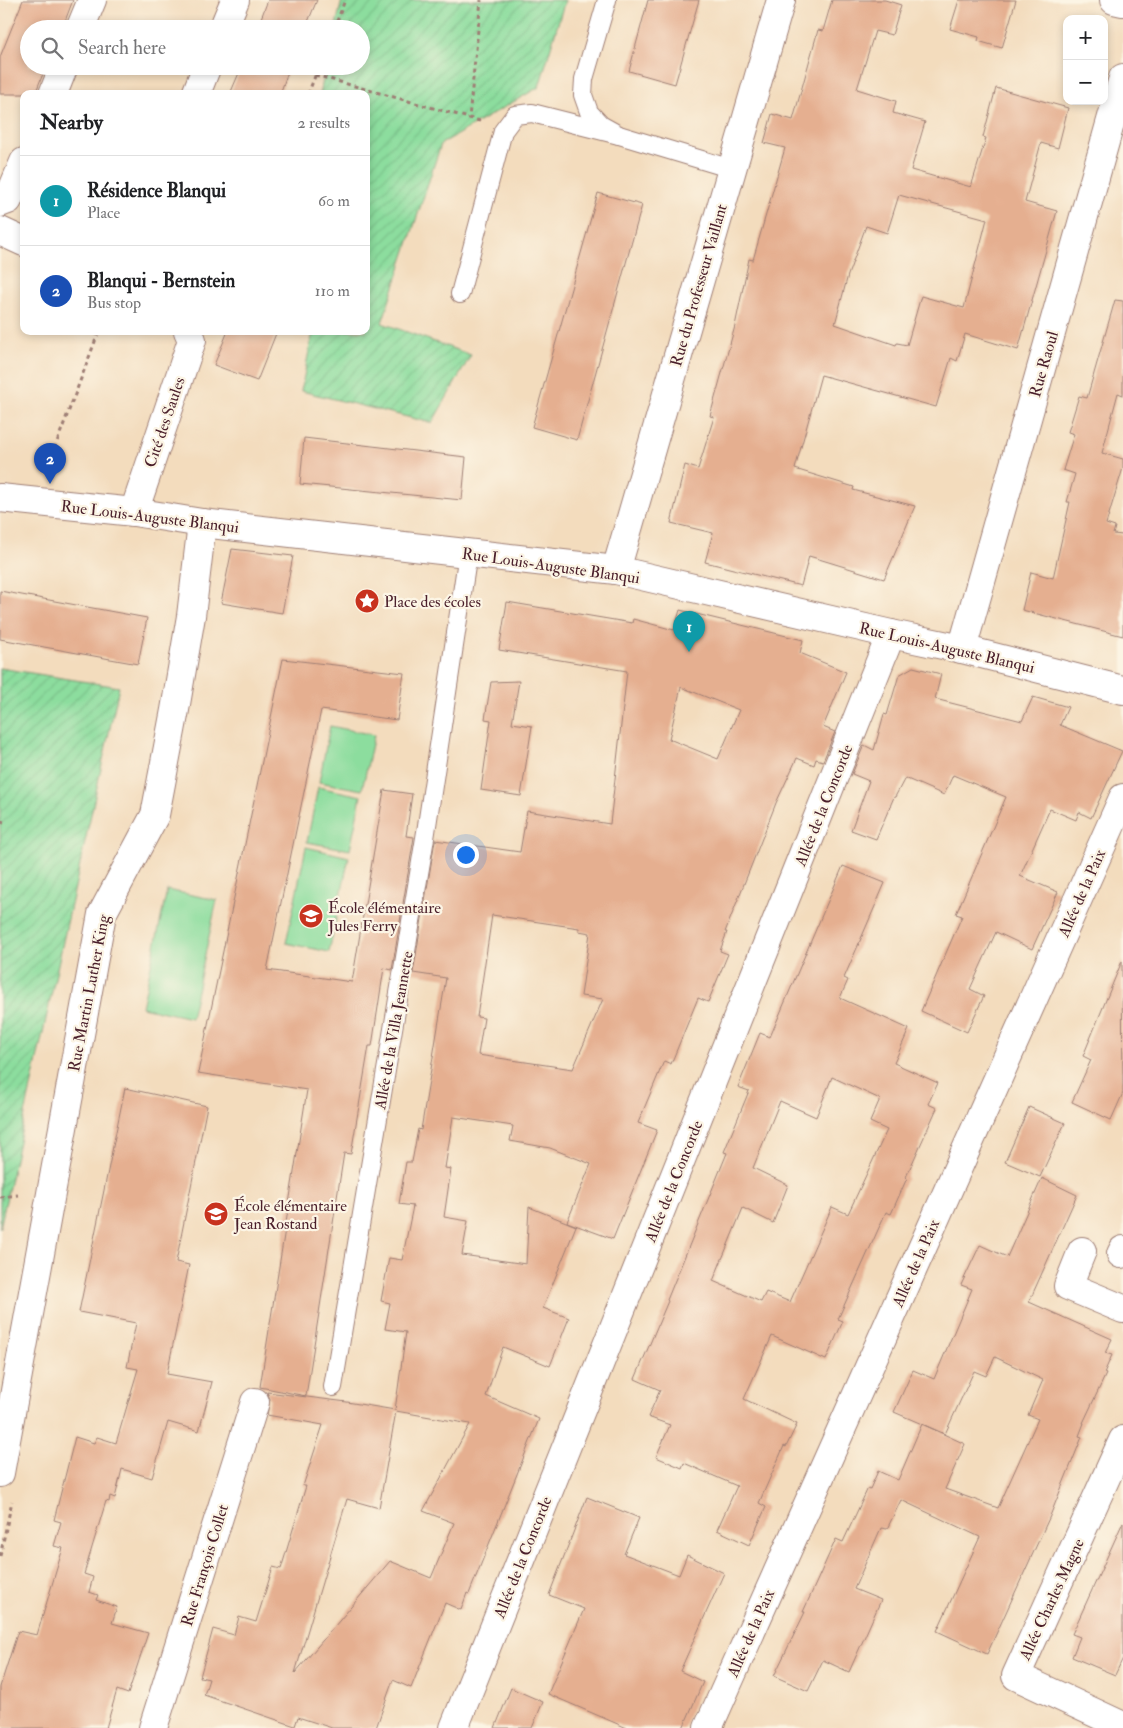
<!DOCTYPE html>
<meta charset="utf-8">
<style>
body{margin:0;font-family:"IM FELL Double Pica",serif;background:#f6f6f6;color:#202124}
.controls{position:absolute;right:15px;top:15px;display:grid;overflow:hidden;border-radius:10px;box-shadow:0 2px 8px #0003}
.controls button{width:45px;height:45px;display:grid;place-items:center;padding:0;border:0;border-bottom:1px solid #e0e0e0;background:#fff;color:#202124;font:25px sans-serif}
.you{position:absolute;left:465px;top:854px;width:18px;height:18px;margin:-12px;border:4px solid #fff;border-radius:50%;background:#1a73e8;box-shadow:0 0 0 8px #1a73e833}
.badge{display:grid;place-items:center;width:32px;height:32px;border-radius:50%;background:#111827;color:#fff;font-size:16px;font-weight:700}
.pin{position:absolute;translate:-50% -41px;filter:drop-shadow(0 1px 2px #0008)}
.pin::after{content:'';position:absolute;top:26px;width:18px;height:15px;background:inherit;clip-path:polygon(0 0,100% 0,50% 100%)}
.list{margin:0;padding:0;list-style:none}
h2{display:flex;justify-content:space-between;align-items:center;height:65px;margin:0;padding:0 20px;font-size:21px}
h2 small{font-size:16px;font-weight:400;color:#757577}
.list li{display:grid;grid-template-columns:32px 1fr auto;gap:15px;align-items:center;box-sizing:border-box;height:90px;padding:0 20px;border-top:1px solid #e0e0e0}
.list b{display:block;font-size:19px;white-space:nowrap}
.list p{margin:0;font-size:16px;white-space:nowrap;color:#757577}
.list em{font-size:16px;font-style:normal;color:#757577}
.icon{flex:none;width:28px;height:28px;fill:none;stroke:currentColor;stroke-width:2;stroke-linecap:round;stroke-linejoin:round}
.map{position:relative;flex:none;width:1123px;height:1728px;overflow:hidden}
.search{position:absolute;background:#fff;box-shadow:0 2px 8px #0003;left:20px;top:20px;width:350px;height:55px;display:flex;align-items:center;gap:12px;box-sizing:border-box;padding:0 18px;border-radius:28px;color:#757577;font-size:19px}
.panel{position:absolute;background:#fff;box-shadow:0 2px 8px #0003;left:20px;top:90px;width:350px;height:245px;border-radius:10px}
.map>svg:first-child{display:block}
.garden{fill:url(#garden-furrows);stroke:#6b7e64}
.pitch{fill:#8cdd9e;stroke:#6b7e64}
.building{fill:#e5af90;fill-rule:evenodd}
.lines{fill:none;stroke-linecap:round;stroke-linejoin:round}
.service-casing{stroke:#9e7e74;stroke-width:20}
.minor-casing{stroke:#9e7e74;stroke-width:30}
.tertiary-casing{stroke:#9e7e74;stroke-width:30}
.path{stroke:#9e7e74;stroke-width:3;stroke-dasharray:4 4;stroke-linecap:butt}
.service{stroke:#fff;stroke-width:18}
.minor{stroke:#fff;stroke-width:28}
.tertiary{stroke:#fff;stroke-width:28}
.labels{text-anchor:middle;stroke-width:4.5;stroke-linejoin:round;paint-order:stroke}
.street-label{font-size:16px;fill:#4a1f2b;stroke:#fcf5e5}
.poi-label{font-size:16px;fill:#4a1f2b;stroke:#fcf5e5;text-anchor:start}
</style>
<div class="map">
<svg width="1123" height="1728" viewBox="0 0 1123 1728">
<defs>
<pattern id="garden-furrows" width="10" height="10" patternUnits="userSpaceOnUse" patternTransform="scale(1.25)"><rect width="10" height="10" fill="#8cdd9e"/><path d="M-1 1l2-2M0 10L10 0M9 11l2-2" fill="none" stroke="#7abd88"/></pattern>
</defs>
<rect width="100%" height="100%" fill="#fcf5e5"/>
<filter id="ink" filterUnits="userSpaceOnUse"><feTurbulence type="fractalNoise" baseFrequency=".02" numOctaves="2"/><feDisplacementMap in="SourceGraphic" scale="10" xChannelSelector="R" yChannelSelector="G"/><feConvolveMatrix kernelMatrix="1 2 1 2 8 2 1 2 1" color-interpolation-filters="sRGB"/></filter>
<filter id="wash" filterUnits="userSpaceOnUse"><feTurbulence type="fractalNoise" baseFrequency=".0096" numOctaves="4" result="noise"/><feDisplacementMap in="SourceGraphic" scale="20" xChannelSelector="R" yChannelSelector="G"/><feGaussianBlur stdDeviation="1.12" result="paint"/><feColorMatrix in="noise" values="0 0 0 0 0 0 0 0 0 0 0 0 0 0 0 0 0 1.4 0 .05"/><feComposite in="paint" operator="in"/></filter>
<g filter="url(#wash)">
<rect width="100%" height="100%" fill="#f3dcbd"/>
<g class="garden">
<polygon points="342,0 565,0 539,87 441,144 382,323 471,355 432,423 301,391 313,331 366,331 366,94 320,94 326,66 361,66 361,29 335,29"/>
<polygon points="0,668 119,687 0,1228"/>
</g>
<g class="pitch">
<polygon points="330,726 374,735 362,790 319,782"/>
<polygon points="318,787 361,796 350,850 307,842"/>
<polygon points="306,847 349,857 329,952 286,943"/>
<polygon points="167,890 217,900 191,1018 142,1007"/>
</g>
<g id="blocks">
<g class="building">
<polygon points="23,0 73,0 62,29 29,29 29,66 46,66 35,94 0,94 0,57"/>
<polygon points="268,0 317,0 305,29 257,29"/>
<polygon points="648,0 699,0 675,84 629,71"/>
<path d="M832 0H885L901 5 892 35 875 31 857 89 896 101 893 113 925 122 911 170 971 187 986 138 983 137 996 88 1068 108 1058 148 1041 143 1025 202 1057 211 1018 350 965 334 957 361 951 358 936 407 821 375 795 469 854 487 853 490 915 506 884 579 809 556 801 586 705 562 713 533 671 523 685 465 698 469 714 417 710 416 735 326 749 259 753 260 785 148 764 143 772 114 793 120 818 30 823 31ZM899 195 987 219 964 308 921 296 907 345 897 343 896 345 835 324 848 275 866 226 887 233Z"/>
<polygon points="959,0 1016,0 1002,48 978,41 979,37 950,29"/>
<polygon points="242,66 290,66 280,94 230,94"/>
<polygon points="598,193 642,205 577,440 532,427"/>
<polygon points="1115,300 1123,301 1123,395 1118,393 1102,453 1123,459 1123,468 1106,524 1115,527 1113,534 1123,535 1123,636 1022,610 1031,572 1053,578 1070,502 1067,502 1075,474 1063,470 1074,434 1068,432 1079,396 1087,398"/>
<polygon points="228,331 277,331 257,381 214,365"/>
<polygon points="304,438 466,457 462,500 300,484"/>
<polygon points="232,549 293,556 282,613 221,603"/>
<polygon points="0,591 147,618 138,664 0,639"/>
<path d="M507 602 632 623 633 619 674 630 680 610 803 640 800 653 846 672 823 727 835 732 823 761 816 759 814 765 797 758 776 803 725 932H727L720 951 728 954 708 1002 698 998 671 1064 664 1061 638 1123 657 1130 613 1239 567 1222 591 1164 550 1148 510 1141 513 1126 453 1117 445 1168 451 1169 444 1217 468 1221 462 1255 526 1264 529 1207 576 1226 543 1308 569 1318 550 1366 503 1347 486 1396 539 1419 469 1594 467 1593 461 1610 445 1603 411 1688 393 1680 376 1728H332L298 1717 295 1726 204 1695 209 1679 200 1677 213 1629 234 1635 239 1617 256 1622 273 1567 281 1569 306 1486H303L323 1425 267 1415 270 1399 267 1392 347 1402 395 1410 406 1332 385 1329 390 1303 381 1301 389 1258 402 1260 413 1206 399 1204 406 1162H412L418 1129 421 1130 446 978 413 973 435 840 520 852 527 811 610 824 627 671 499 650ZM681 687 739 710 718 759 669 739ZM492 915 579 928V931L590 933 581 996 603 999 573 1069 478 1055 484 1018 477 1017ZM396 1411 470 1424 423 1511 454 1523 431 1578 390 1561 295 1673 347 1499 379 1508Z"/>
<polygon points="283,659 404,673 397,720 321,710 267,970 352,982 384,790 412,794 406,836 414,837 392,970 384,968 372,1046 369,1046 351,1154 344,1153 306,1396 260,1387 307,1090 198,1073"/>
<polygon points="913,667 941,674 935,699 1022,721 1033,697 1068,707 1060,725 1122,751 1091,818 1079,812 1076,820 1050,809 1020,876 1058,892 1032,949 996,932 970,989 984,996 967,1032 921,1011 962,916 956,914 1006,797 953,775 944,795 905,778 895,797 894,797 876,839 851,830 869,781 852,774 864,745 874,750 884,714 887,715 899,675"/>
<polygon points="519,681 512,723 532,726 521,796 481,790 491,720 485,719 491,682"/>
<path d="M843 866 885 883 844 978 848 980 840 998 909 1029 894 1063 938 1083 928 1104 937 1108 906 1177 907 1178 891 1214 886 1212 838 1319 843 1321 826 1360 772 1336 744 1399 797 1424 786 1447 784 1446 759 1503 766 1507 749 1545 717 1530 737 1486 684 1463 682 1468 656 1457 670 1425 648 1417 660 1390 635 1379 668 1301 667 1300 727 1153 724 1152 749 1091 738 1087 760 1033 770 1037ZM832 1077 880 1099 870 1122 887 1130 848 1214 832 1207 790 1302 766 1292 761 1302 713 1281 743 1208 773 1223 788 1185 753 1168 780 1101 816 1117Z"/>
<polygon points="1122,961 1123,1093 1111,1120 1072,1102 1091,1060 1083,1056"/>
<polygon points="125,1088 207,1106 176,1262 189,1265 167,1374 212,1382 199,1431 168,1422 152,1478 122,1469 115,1498 110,1496 109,1502 106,1501 84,1574 93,1577 89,1592 98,1595 96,1600 117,1607 112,1623 148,1633 128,1694 117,1690 106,1728 0,1728 0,1687 18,1631 37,1635 63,1548 54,1546 61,1522 54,1520 75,1437 94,1443 97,1437 116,1443 138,1369 127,1367 136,1323 79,1312"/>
<polygon points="1029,1107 1065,1123 1040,1177 1005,1162"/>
<polygon points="1042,1178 1077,1195 1029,1302 1112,1339 1105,1353 1112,1355 1104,1373 1106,1374 1083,1423 1084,1423 1079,1436 1082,1437 1050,1516 987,1654 937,1631 980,1537 901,1500 887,1529 881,1528 854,1589 881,1600 849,1672 823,1660 808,1691 774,1676 805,1612 803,1612 836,1539 843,1542 868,1488 870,1489 878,1471 898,1480 922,1424 965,1444 945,1489 998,1508 1038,1419 1028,1415 1043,1380 995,1357 986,1376 974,1371 945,1434 894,1412 913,1370 934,1379 972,1289 961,1285 980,1245 1007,1257"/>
<polygon points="587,1497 639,1518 624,1554 679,1575 687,1555 724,1573 680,1671 703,1682 683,1728 627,1728 548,1694 584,1609 549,1595"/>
<polygon points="1123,1522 1123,1658 1115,1675 1072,1657 1080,1637 1072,1634"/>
<polygon points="511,1688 543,1702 532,1728 495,1728"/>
</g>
</g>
</g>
<g filter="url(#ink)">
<use href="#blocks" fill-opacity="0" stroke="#9e7e74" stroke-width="1"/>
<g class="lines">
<defs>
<g id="service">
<polyline points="607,0 584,79 583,95 589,112 601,125 619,135 732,169"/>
<polyline points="460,294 503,131 515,115 532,113 619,135"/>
<polyline points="333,1387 426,832 468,553"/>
</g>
<g id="minor">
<polyline points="781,0 616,570 891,634 962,649 1123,690"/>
<polyline points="1114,0 1123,2"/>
<polyline points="80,29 92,0"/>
<polyline points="223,29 235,0"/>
<polyline points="53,94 64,66"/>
<polyline points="196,94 207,66"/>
<polyline points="0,203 8,200 24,162"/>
<polyline points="0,231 24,242"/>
<polyline points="134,512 192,340 188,331"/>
<polyline points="962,649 1123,78"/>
<polyline points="1082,1251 1068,1286 1123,1309"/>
<polyline points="1121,1254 1123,1250"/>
<polyline points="1123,1440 1016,1676 1123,1726"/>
<polyline points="0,1473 102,914 155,815 175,710 191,616 202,523"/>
<polyline points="153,1728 255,1402"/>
<polyline points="454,1728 891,634"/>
<polyline points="708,1728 1123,798"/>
</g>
<polyline id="tertiary" points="0,498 134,512 202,523 616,570"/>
</defs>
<use href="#service" class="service-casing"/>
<use href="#minor" class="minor-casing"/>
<use href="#tertiary" class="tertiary-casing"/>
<g class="path">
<polyline points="334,29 345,0"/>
<polyline points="315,75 469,118"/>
<polyline points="308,94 319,66"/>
<polyline points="480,121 469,118 481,0"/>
<polyline points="46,471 99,331"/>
<polyline points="0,821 4,822"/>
<polyline points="0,1197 18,1195"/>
<polyline points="0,1556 12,1501"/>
</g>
<use href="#service" class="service"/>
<use href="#minor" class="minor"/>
<use href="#tertiary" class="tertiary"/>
</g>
</g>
<defs>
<symbol id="sight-disc" viewBox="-11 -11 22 22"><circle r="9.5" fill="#c8321e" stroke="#fcf5e5"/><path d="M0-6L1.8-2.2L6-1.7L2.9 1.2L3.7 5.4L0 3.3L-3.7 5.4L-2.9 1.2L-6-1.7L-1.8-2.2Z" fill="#fff"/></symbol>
<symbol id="school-disc" viewBox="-11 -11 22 22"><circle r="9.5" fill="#c8321e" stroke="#fcf5e5"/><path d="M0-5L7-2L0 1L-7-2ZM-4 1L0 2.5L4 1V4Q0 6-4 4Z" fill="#fff"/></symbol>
</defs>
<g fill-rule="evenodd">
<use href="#sight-disc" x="353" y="587" width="28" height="28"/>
<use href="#school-disc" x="297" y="902" width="28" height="28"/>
<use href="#school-disc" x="202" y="1200" width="28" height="28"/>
</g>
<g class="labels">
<g class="street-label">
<text transform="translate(698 285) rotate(-74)" y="6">Rue du Professeur Vaillant</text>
<text transform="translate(1043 364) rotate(-74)" y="6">Rue Raoul</text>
<text transform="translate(164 422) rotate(-71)" y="6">Cité des Saules</text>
<text transform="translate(150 516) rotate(7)" y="6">Rue Louis-Auguste Blanqui</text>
<text transform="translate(551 565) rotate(8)" y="6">Rue Louis-Auguste Blanqui</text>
<text transform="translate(947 647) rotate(13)" y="6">Rue Louis-Auguste Blanqui</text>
<text transform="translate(823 805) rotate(-68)" y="6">Allée de la Concorde</text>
<text transform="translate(1081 893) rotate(-66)" y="6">Allée de la Paix</text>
<text transform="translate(88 993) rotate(-79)" y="6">Rue Martin Luther King</text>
<text transform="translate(393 1030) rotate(-80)" y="6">Allée de la Villa Jeannette</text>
<text transform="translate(673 1181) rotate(-68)" y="6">Allée de la Concorde</text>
<text transform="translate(915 1263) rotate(-66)" y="6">Allée de la Paix</text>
<text transform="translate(522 1557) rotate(-68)" y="6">Allée de la Concorde</text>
<text transform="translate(204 1565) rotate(-73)" y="6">Rue François Collet</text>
<text transform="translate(1051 1599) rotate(-65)" y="6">Allée Charles Magne</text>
<text transform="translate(750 1633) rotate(-66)" y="6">Allée de la Paix</text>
</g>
<g class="poi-label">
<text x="384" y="607">Place des écoles</text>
<text x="328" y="913">École élémentaire<tspan x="328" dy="18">Jules Ferry</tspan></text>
<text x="234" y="1211">École élémentaire<tspan x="234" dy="18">Jean Rostand</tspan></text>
</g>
</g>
</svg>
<div class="controls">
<button>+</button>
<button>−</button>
</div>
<div class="you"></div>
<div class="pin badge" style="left:689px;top:652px;background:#0f9aa8">1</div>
<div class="pin badge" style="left:50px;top:484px;background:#1a4fb4">2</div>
<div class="search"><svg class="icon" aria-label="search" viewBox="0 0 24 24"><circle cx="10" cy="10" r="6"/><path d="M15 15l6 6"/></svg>Search here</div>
<section class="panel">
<h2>Nearby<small>2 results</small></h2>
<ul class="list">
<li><span class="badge" style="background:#0f9aa8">1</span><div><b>Résidence Blanqui</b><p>Place</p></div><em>60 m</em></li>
<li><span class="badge" style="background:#1a4fb4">2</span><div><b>Blanqui - Bernstein</b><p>Bus stop</p></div><em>110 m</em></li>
</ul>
</section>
</div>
